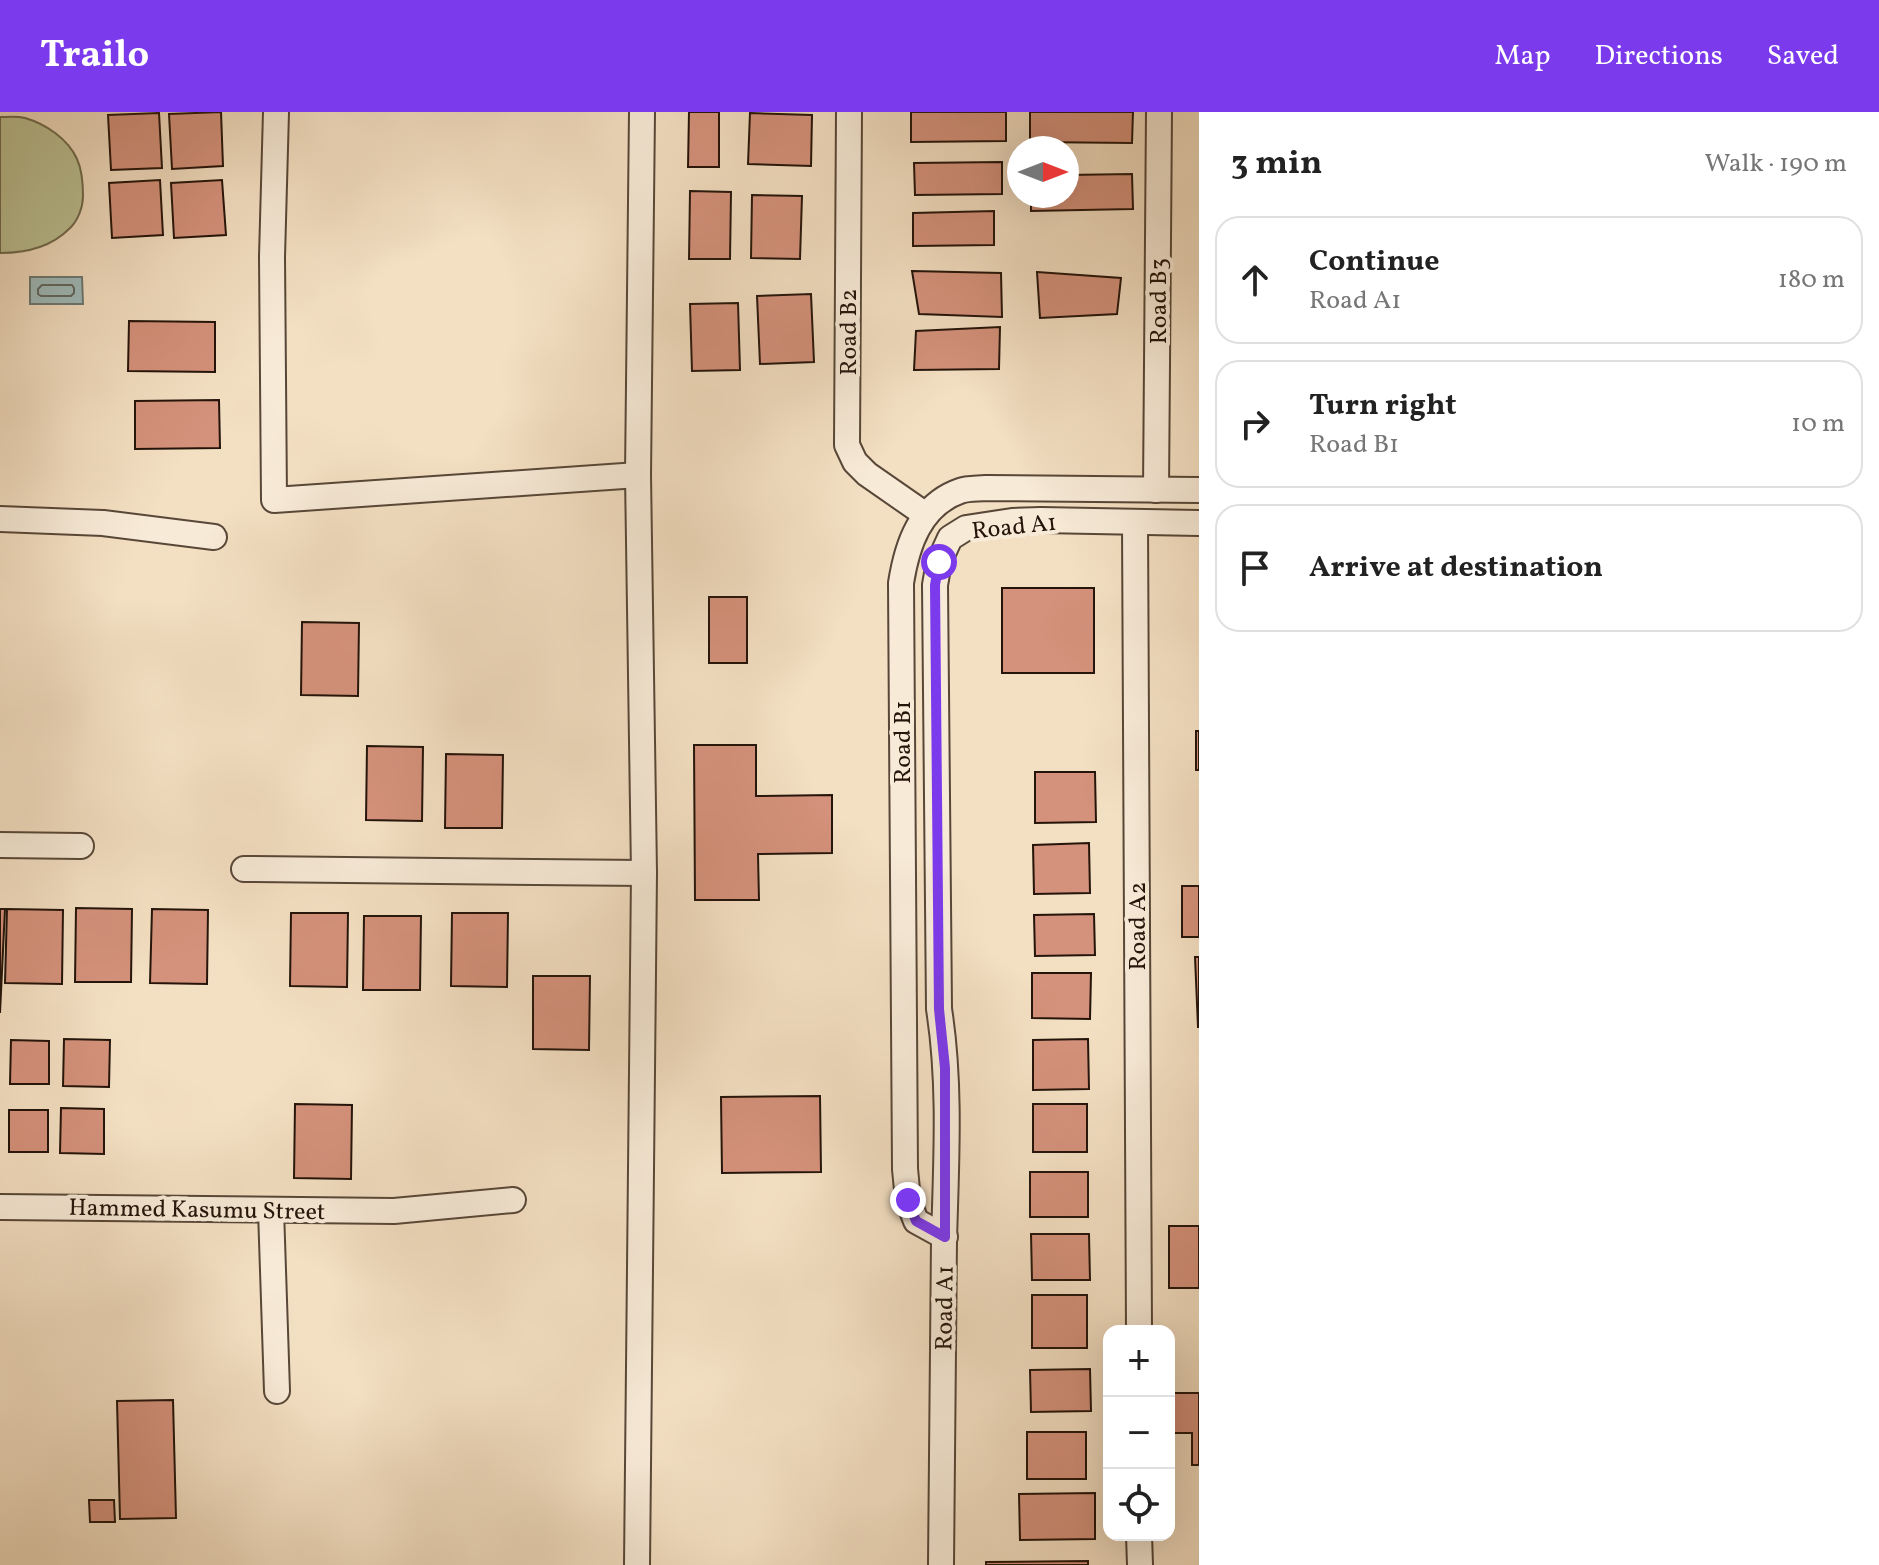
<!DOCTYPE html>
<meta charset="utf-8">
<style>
body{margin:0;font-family:Vollkorn,serif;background:#f6f6f6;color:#222}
.controls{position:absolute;right:24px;bottom:24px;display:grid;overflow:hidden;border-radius:16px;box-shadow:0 8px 32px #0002}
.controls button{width:72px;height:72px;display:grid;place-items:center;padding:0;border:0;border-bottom:2px solid #e0e0e0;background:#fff;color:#222;font:40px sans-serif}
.compass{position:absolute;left:1007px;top:24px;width:72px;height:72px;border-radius:50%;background:#fff;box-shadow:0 8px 32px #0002;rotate:90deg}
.stop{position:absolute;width:24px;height:24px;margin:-18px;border:6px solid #7c3aed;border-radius:50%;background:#fff}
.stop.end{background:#7c3aed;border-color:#fff;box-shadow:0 2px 8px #0008}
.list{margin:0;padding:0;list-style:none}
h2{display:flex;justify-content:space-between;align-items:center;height:104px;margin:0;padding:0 32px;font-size:34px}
h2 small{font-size:26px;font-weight:400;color:#767676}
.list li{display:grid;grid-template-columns:52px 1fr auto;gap:24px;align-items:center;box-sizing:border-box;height:128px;margin:0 16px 16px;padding:0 16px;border:2px solid #e0e0e0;border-radius:24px}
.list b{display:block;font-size:30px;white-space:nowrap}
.list p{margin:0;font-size:26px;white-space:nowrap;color:#767676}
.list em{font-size:26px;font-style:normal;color:#767676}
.icon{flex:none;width:44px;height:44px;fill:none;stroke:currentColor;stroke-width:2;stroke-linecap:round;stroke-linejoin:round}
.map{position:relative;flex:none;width:1199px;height:1453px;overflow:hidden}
header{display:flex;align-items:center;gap:48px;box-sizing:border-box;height:112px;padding:0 40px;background:#7c3aed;color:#fff}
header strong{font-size:38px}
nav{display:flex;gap:44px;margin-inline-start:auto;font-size:28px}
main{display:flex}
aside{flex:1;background:#fff}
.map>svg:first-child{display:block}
.green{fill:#bbc193;stroke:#706a4e;stroke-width:2}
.water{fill:#9ebbbb;stroke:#6d7874;stroke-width:2}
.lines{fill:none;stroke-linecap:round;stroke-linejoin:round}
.shore{stroke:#616862;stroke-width:2}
.building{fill:#d4917b;stroke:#24140a;stroke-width:2}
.street-casing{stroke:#584738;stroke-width:28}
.street{stroke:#f7ead7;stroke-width:24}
.route{stroke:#7c3aed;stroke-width:10}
.labels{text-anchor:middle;stroke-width:8;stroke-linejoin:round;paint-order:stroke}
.street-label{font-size:24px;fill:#24140a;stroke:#f7ead7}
</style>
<header>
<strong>Trailo</strong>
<nav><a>Map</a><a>Directions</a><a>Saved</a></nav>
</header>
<main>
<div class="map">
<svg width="1199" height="1453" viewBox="0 0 1199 1453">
<rect width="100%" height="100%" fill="#f3dfc2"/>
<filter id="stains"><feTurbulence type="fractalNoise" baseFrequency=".0025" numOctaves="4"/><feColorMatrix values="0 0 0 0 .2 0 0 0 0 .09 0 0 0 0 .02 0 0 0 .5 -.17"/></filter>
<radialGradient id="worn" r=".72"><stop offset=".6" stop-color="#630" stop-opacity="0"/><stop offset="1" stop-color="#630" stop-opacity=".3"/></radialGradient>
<path class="green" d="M0 5C8 5 17 4 25 6 46 12 68 27 77 47 82 58 83 72 83 84 83 95 78 109 69 117 50 136 25 141 0 141Z"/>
<polygon class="water" points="30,165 82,165 83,192 30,192"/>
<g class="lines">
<polygon class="shore" points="42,173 72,173 74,176 74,181 71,184 41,184 38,182 38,177"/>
</g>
<g class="building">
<polygon points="221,0 223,54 172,57 169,2"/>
<polygon points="689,0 719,0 719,55 688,55"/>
<polygon points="911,0 1006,0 1006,29 911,30"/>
<polygon points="1030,0 1133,0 1132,31 1030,30"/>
<polygon points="159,1 162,56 111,58 108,3"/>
<polygon points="750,1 812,3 811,54 748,52"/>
<polygon points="1002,50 1002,82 915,83 914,51"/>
<polygon points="1132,62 1133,97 1031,99 1031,84 1067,84 1067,63"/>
<polygon points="160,68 163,123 112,126 109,71"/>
<polygon points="222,68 226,123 174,126 171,71"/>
<polygon points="690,79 731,80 730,147 689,147"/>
<polygon points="752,83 802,84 800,147 751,146"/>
<polygon points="994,99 994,133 913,134 913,101"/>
<polygon points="912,159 1001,161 1002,205 919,202"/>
<polygon points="1037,160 1121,166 1117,202 1040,206"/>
<polygon points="811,182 814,250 760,252 757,184"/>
<polygon points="738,191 740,258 692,259 690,192"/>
<polygon points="129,209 215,210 215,260 128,259"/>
<polygon points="1000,215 999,257 914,258 916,219"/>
<polygon points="219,288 220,336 135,337 135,289"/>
<rect x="1002" y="476" width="92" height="85"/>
<rect x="709" y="485" width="38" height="66"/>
<polygon points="302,510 359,511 358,584 301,583"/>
<rect x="1196" y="619" width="3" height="39"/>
<polygon points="694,633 756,633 756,684 832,683 832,741 758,742 759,788 695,788"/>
<polygon points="367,634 423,635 422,709 366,708"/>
<polygon points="446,642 503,643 502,716 445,716"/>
<polygon points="1035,660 1095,660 1096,710 1035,711"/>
<polygon points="1089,731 1090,781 1034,782 1033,733"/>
<rect x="1182" y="774" width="17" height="51"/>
<polygon points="76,796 132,797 131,870 75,870"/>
<polygon points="0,797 5,797 0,901"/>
<polygon points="7,797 63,798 62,872 5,871"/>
<polygon points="152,797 208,798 207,872 150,871"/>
<polygon points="291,801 348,801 347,875 290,874"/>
<polygon points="452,801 508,801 507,875 451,874"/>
<polygon points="1094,802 1095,843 1035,844 1034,803"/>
<polygon points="364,804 421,804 420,878 363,878"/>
<polygon points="1195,845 1199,845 1199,915 1198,915"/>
<polygon points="1032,861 1091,861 1090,907 1032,906"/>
<polygon points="533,864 590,864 589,938 533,937"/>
<polygon points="64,927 110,928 109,975 63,974"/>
<polygon points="1088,927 1089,977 1033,978 1033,928"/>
<polygon points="11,928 49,929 49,972 10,972"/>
<polygon points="820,984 821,1060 722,1061 721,985"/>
<polygon points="295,992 352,993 351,1067 294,1066"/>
<rect x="1033" y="992" width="54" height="48"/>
<polygon points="61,996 104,997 104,1042 60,1041"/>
<rect x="9" y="998" width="39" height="42"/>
<rect x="1030" y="1060" width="58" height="45"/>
<rect x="1169" y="1114" width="30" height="62"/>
<polygon points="1031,1122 1089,1122 1090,1168 1032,1168"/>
<rect x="1032" y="1183" width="55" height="53"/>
<polygon points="1090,1257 1091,1299 1031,1300 1030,1258"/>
<polygon points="1170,1281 1199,1281 1199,1353 1192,1353 1192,1321 1170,1321"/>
<polygon points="173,1288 176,1406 120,1407 117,1289"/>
<rect x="1027" y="1320" width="59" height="47"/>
<polygon points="1095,1381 1095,1427 1020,1428 1019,1382"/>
<polygon points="89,1388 114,1388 115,1410 90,1410"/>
<polygon points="1088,1449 1088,1453 986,1453 986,1450"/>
</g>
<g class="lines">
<defs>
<g id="street">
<polyline points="276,0 272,145 274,388 638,363"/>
<polyline points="849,0 847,333 855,350 867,362 926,403"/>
<polyline points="1156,378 1159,0"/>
<polyline points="0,407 103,411 214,425"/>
<polyline points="1135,410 1139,1219"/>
<polyline points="0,733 81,734"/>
<polyline points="244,757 644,761"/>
<polyline points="0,1095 394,1099 513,1088"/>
<polyline points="271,1098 277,1279"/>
<path d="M945 1125 916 1109 908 1088 905 1057 901 471C907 433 920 393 960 379 968 376 978 377 986 376L1199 378"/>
<polyline points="1139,1423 1140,1453"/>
<polyline points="637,1453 644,761 638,363 642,0"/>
<path d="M941 1453C942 1345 943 1237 944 1129 946 1052 951 973 939 897L935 473 939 450 950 426 966 416 1012 409 1041 408 1199 411"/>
</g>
</defs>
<use href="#street" class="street-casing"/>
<use href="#street" class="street"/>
</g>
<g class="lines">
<polyline class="route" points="908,1088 916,1109 945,1125 945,956 939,897 935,473 939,450"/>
</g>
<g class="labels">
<g class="street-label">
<text transform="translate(1158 189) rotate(-90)" y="8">Road B3</text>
<text transform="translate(848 220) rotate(-90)" y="8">Road B2</text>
<text transform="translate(1014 414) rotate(-6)" y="8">Road A1</text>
<text transform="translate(902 630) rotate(-90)" y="8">Road B1</text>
<text transform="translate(1137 814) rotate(-90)" y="8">Road A2</text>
<text transform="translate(197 1097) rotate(1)" y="8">Hammed Kasumu Street</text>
<text transform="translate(944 1196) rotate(-89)" y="8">Road A1</text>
</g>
</g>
<rect width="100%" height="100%" filter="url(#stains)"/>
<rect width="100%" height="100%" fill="url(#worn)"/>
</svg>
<div class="controls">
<button>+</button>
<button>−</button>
<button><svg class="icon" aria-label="locate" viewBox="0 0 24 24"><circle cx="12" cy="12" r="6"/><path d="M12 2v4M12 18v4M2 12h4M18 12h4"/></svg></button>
</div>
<svg class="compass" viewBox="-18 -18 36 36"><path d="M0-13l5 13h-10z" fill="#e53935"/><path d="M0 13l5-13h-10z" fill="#767676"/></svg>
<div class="stop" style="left:939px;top:450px"></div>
<div class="stop end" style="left:908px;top:1088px"></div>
</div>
<aside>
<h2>3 min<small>Walk · 190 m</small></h2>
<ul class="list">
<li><svg class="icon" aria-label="ahead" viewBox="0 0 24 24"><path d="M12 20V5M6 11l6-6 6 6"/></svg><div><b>Continue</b><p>Road A1</p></div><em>180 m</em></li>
<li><svg class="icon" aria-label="right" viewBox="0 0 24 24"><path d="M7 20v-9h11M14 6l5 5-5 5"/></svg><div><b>Turn right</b><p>Road B1</p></div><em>10 m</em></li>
<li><svg class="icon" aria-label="arrive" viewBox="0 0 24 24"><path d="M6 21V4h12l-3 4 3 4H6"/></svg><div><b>Arrive at destination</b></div></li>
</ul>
</aside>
</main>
